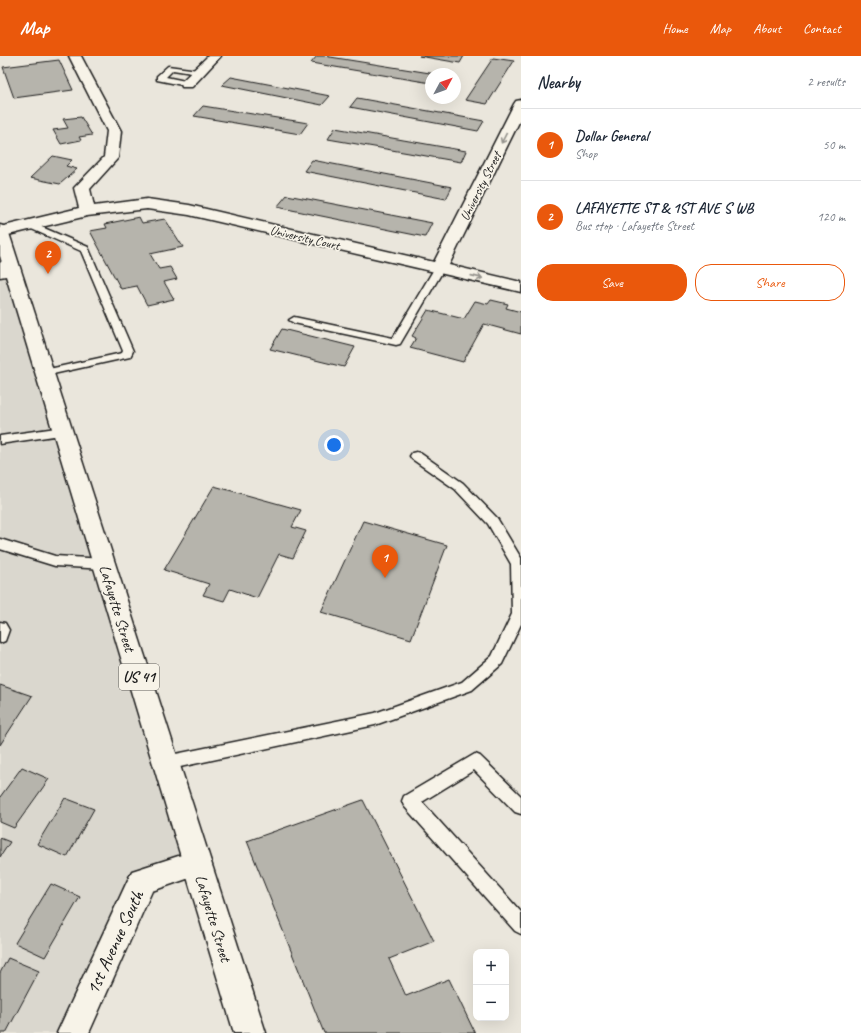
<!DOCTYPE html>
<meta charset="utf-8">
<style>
body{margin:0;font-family:Caveat,sans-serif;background:#f6f6f7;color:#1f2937}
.controls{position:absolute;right:12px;bottom:12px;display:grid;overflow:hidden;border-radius:8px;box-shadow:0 4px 16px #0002}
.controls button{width:36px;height:36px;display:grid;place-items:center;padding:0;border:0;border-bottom:1px solid #e0e1e3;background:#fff;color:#1f2937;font:20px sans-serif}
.compass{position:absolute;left:425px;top:12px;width:36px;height:36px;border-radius:50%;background:#fff;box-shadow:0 4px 16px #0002;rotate:49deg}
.you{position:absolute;left:334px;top:389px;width:14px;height:14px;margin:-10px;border:3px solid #fff;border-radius:50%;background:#1a73e8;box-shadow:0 0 0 6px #1a73e833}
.badge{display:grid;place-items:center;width:26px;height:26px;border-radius:50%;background:#ea580c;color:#fff;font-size:13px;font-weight:700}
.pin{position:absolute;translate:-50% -33px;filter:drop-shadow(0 1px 2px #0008)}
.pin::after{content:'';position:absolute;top:21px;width:14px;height:12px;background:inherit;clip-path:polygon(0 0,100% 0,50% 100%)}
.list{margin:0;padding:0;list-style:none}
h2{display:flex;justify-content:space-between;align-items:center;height:52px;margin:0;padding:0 16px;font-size:17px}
h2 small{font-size:13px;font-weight:400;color:#747a83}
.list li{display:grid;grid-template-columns:26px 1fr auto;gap:12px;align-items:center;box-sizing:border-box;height:72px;padding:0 16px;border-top:1px solid #e0e1e3}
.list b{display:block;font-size:15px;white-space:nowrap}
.list p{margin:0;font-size:13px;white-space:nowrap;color:#747a83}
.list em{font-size:13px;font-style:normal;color:#747a83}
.actions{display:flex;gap:8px;padding:12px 16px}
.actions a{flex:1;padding:9px 0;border:1px solid #ea580c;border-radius:16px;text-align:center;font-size:14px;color:#ea580c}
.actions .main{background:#ea580c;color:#fff}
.map{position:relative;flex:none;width:521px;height:977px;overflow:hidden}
header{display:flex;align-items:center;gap:24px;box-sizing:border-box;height:56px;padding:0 20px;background:#ea580c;color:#fff}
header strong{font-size:19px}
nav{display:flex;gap:22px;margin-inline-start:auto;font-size:14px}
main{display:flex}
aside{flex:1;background:#fff}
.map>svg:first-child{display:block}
.built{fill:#dad7ce}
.building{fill:#b6b4ac;stroke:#1c1c1c}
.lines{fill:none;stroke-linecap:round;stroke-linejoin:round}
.lane-casing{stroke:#1c1c1c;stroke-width:3}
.street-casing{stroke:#1c1c1c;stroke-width:3}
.primary-casing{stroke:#1c1c1c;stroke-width:3}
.lane{fill:#f7f3e8;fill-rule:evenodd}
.street{fill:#f7f3e8;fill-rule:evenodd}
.primary{fill:#f7f3e8;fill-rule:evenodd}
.oneway{stroke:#94928c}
.labels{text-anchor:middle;stroke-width:3.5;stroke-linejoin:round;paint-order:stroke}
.far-street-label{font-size:13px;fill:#1c1c1c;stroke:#f7f3e8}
.shield{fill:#f7f3e8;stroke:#5e5c59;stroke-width:1}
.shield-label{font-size:15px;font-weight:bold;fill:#1c1c1c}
.street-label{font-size:16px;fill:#1c1c1c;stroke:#f7f3e8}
.near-street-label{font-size:19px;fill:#1c1c1c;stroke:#f7f3e8}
</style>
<header>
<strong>Map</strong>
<nav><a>Home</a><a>Map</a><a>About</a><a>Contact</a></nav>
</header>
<main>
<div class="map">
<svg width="521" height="977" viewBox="0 0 521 977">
<rect width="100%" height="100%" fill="#eae6dc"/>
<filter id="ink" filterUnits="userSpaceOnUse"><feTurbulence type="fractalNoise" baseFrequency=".025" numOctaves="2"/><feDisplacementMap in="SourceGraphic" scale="8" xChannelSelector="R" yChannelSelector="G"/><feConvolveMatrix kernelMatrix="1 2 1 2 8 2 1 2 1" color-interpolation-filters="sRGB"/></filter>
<g filter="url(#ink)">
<polygon class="built" points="10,206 197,807 142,825 73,977 0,977 0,216"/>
<g class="building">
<polygon points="317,0 324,0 436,18 431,18 431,27 311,7"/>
<polygon points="419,0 464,0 460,7"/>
<polygon points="493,2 514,5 487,48 465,44"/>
<polygon points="59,4 73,34 14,42 3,11"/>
<polygon points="231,21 330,40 322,49 222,29"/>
<polygon points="357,42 484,65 478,75 350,51"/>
<polygon points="203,50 308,67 300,78 194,60"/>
<polygon points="81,61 92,79 79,81 81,84 61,88 53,74 68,72 63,63"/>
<polygon points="335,72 466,95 461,106 328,83"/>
<polygon points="53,100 72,104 66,110 77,113 60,128 30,122"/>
<polygon points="312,104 452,131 446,143 304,115"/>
<polygon points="287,139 432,167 425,181 277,151"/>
<polygon points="139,161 142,167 165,163 183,191 150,198 159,213 170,211 177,223 164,226 174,243 147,249 137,230 121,233 90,175 107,172 105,168"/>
<polygon points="491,244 508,248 506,252 521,256 521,278 484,268 463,306 410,292 416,282 412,280 428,254 464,263 475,245 488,248"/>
<polygon points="282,273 355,291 344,311 270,293"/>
<polygon points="214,430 301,454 292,471 306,475 293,502 279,498 257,542 230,533 224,545 203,539 209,528 164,514"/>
<polygon points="363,465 447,489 411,583 321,556"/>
<polygon points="0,629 32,640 0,689"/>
<polygon points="22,711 49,723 14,772 0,766 0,741"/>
<polygon points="65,742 94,753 67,801 37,788"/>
<polygon points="363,744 434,885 389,903 406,940 449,923 475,977 324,977 247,785"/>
<polygon points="0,782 10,786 0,801"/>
<polygon points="51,828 80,841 45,901 15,887"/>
<polygon points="8,902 39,915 6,977 0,977 0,917"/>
</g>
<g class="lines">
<defs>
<g id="lane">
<polygon points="168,10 198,14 202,16 198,18 173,14 166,21 190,26 191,28 187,30 157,24 157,20"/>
<polygon points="30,166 88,191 133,295 130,301 44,320 40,319 38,317 40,315 122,297 123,295 81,195 27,171 25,169 27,167"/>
<polygon points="439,210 444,213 400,288 396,289 294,267 289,264 294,261 393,282 434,213"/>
<polygon points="63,371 67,372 69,375 67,378 0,388 0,380"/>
<polygon points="416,396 420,397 463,427 497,462 521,502 521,568 502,608 472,634 375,669 166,714 161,712 158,707 161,702 166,700 375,657 462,626 492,600 512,558 511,508 488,468 455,433 412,403 410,400 412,397"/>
<polygon points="0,483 55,500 104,503 109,505 111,508 109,511 104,513 55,510 0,493"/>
<polygon points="0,566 5,567 9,574 5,585 0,587"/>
<polygon points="475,698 480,700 521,740 521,758 515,756 474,714 422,746 521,856 521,878 515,875 404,750 402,745 404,740"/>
</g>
<g id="street">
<polygon points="69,0 81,0 121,75 118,102 90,133 94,150 147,143 189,149 434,206 514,48 516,45 521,44 521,62 449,209 521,226 521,236 189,159 147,153 87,160 0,181 0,171 79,152 74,132 104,101 107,75"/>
<polygon points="208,0 221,0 192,31 182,31 181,28 182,25"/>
<polygon points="10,201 16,203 18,206 6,220 0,221 0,207 4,203"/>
<polygon points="197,794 207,798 211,807 207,816 152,835 89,977 57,977 132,815"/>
</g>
<polygon id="primary" points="0,169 6,171 8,174 266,977 234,977 0,200"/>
</defs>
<use href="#lane" class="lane-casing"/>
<use href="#street" class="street-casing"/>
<use href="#primary" class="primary-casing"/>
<use href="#lane" class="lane"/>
<use href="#street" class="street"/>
<use href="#primary" class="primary"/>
</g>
<defs><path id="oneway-shaft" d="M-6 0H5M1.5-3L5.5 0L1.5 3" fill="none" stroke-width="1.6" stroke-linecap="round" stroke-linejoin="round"/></defs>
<g class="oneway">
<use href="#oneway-shaft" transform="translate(504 82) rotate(117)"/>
<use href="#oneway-shaft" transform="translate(477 221) rotate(13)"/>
</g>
</g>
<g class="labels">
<g class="far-street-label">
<text transform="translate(480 130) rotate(-63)" y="5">University Street</text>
<text transform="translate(305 181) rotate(13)" y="5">University Court</text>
</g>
<rect class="shield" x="119" y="608" width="40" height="26" rx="3"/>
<g class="shield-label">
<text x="139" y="626">US 41</text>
</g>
<g class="street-label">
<text transform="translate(118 552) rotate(73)" y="6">Lafayette Street</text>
<text transform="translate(214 862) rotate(73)" y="6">Lafayette Street</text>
</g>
<g class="near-street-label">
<text transform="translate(114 886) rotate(-65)" y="7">1st Avenue South</text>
</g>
</g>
</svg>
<div class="controls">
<button>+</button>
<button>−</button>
</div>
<svg class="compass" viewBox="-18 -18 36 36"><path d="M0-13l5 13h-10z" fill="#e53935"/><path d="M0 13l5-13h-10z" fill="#747a83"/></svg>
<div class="you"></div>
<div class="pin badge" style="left:385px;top:522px">1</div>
<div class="pin badge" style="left:48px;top:218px">2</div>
</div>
<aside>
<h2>Nearby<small>2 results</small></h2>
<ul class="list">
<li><span class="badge">1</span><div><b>Dollar General</b><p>Shop</p></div><em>50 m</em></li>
<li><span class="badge">2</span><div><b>LAFAYETTE ST &amp; 1ST AVE S WB</b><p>Bus stop · Lafayette Street</p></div><em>120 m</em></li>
</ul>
<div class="actions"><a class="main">Save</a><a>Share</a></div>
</aside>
</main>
